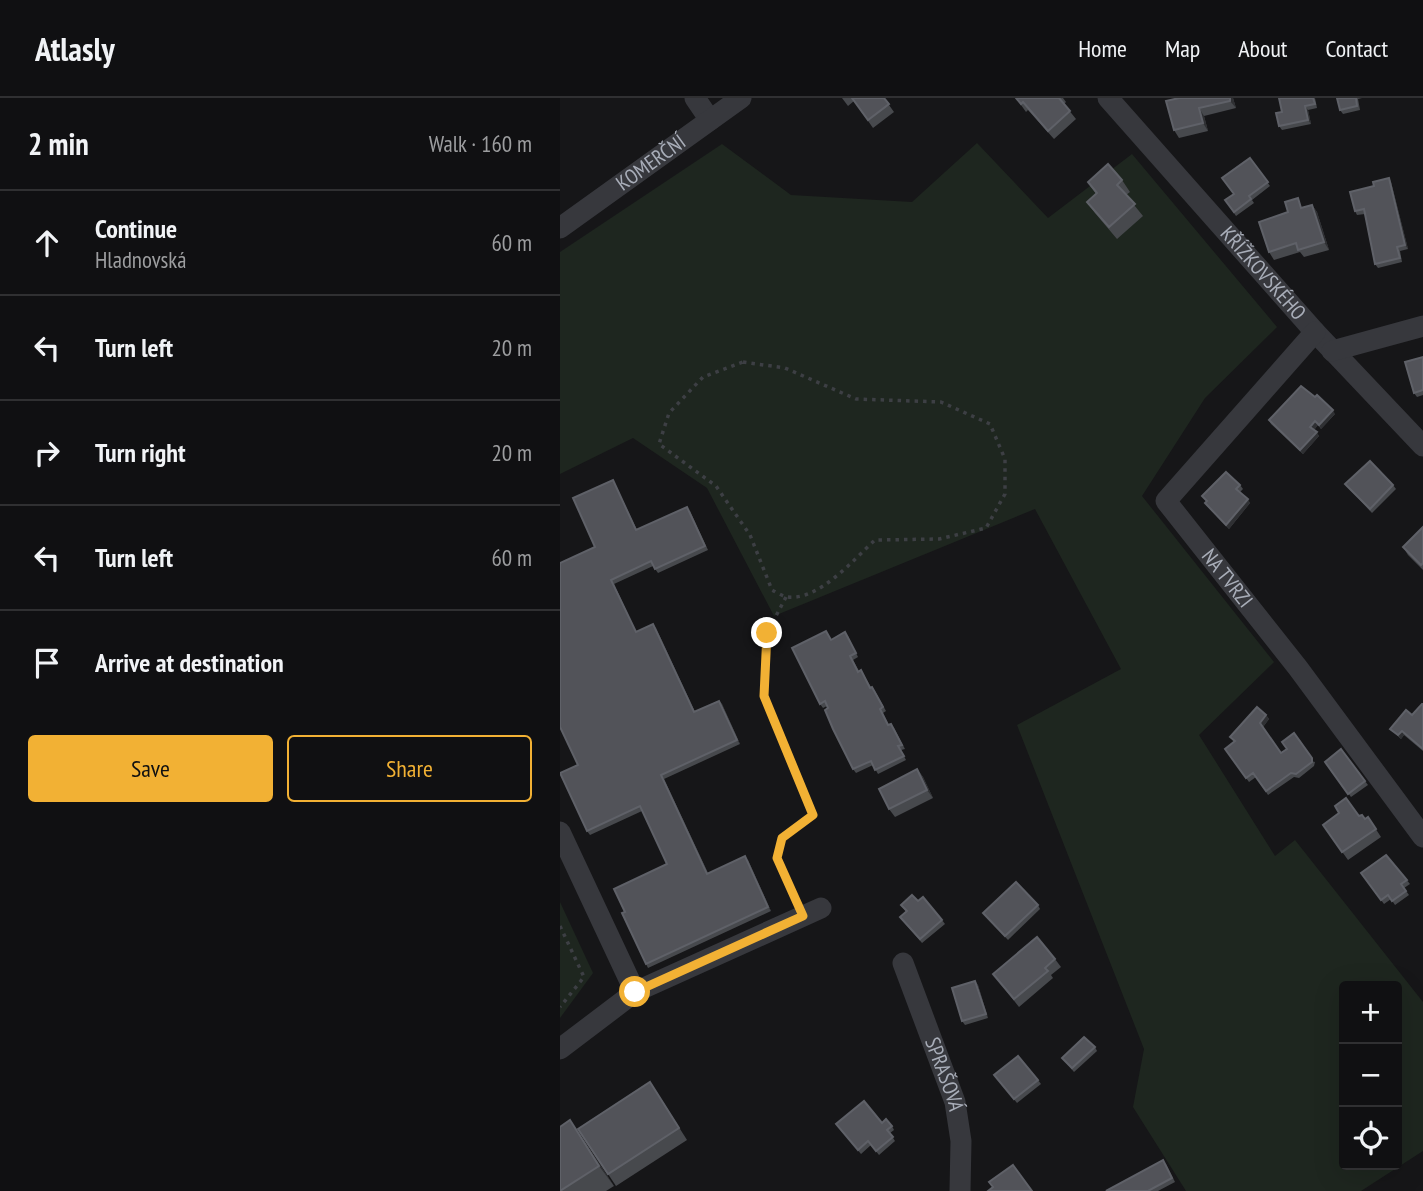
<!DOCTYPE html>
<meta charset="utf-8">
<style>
body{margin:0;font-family:"PT Sans Narrow",sans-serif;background:#1e1e20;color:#f1f3f6}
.controls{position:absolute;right:21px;bottom:21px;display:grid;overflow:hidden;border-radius:7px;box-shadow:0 7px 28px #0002}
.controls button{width:63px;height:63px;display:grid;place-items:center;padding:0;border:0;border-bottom:2px solid #303032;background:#101012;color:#f1f3f6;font:35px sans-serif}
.stop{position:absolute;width:21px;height:21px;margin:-16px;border:5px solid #f2b134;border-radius:50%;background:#fff}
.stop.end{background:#f2b134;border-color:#fff;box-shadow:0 2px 7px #0008}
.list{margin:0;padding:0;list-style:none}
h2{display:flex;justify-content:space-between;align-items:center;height:91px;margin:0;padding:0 28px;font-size:30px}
h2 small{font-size:23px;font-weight:400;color:#9c9d9f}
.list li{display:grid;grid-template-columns:46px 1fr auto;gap:21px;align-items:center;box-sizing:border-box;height:105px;padding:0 28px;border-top:2px solid #303032}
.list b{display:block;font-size:26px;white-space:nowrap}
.list p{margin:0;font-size:23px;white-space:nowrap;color:#9c9d9f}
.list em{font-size:23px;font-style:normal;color:#9c9d9f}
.actions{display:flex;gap:14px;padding:21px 28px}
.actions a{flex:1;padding:16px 0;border:2px solid #f2b134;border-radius:7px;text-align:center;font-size:24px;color:#f2b134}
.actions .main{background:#f2b134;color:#111}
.icon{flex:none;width:38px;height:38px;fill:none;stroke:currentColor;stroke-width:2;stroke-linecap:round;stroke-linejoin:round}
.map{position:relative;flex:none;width:863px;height:1093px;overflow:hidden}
header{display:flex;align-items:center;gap:42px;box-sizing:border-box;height:98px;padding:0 35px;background:#101012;border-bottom:2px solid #303032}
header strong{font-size:33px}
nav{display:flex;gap:38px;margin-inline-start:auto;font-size:24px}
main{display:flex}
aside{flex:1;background:#101012}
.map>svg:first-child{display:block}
.green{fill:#1e261f;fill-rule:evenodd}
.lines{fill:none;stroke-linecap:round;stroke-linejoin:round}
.path{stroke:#3d3f44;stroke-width:3.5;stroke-dasharray:3.5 5;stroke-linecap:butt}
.minor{stroke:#37383d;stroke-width:21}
.wall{fill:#47494d}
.shaded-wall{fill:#2f3033}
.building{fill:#525359;stroke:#5f6168;stroke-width:2}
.route{stroke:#f2b134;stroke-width:9}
.labels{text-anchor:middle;stroke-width:5;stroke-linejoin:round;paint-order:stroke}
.street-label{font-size:21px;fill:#a8adb8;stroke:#111113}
</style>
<header>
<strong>Atlasly</strong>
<nav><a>Home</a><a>Map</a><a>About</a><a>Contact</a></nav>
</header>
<main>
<aside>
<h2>2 min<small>Walk · 160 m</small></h2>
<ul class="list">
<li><svg class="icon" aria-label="ahead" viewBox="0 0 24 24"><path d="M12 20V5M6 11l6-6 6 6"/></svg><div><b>Continue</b><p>Hladnovská</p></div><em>60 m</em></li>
<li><svg class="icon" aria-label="left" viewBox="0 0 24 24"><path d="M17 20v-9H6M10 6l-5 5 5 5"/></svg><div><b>Turn left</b></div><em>20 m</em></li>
<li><svg class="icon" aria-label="right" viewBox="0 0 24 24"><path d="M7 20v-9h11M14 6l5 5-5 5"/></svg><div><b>Turn right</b></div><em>20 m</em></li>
<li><svg class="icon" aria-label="left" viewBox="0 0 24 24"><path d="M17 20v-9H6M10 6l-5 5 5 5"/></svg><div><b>Turn left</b></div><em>60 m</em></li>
<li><svg class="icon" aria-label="arrive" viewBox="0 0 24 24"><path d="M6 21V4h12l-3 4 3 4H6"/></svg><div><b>Arrive at destination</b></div></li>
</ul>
<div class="actions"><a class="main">Save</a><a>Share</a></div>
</aside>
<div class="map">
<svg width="863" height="1093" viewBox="0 0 863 1093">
<rect width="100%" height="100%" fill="#161618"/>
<g class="green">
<path d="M417 45 488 120 572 56 717 229 645 300 582 398 714 564 639 637 715 758 735 742 863 904V1053L801 1093H626L573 1009 584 951 457 627 561 571 475 411 214 518 147 390 73 340 0 376V154L162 46 231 97 352 104ZM784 888H837V1067H784Z"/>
<polygon points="0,804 33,875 0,920"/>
</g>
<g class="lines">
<g class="path">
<path d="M183 264 225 270 296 301 381 304 430 326 445 361V396L426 430 379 441 315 442C293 462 259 503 227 499 222 498 216 494 212 492L190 437 156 388 99 346 109 315 143 279Z"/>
<path d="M226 499 207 535 203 598 253 717C208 750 213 750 235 799"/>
<polyline points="0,828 24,879 0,909"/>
</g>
<g class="minor">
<polyline points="135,0 150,22"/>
<path id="s1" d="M548 0 755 234 863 348"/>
<path id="s2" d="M0 130 181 0"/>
<path id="s3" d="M755 234 606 403 738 570 863 739"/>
<polyline points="772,253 863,228"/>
<polyline points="0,734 75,894"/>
<path id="s4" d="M343 865 395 1004 401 1043 400 1093"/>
<polyline points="0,951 75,894 261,810"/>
</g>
</g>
<g class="wall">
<polygon points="282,0 324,0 334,14 313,30 294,3 288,8"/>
<polygon points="456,0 503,0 506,4 504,6 516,21 494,41 468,12 466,14"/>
<polygon points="619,0 673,0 676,10 644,18 648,33 619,40 614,32"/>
<polygon points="755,0 757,10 748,12 751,26 722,32 719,28 722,14"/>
<polygon points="777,0 802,0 798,1 800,12 783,16 780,12"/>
<polygon points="690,60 710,88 692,102 694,105 676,118 665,102 674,96"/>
<polygon points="829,80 831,84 848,151 840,153 842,164 818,170 815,166 805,116 797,117 795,113 814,88"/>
<polygon points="562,82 570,94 566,97 583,118 557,141 535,115 527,104 536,96 528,84"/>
<polygon points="752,107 757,114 769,152 744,159 740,154 714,162 709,154 744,109"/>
<polygon points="863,259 863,297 857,299 854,295"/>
<polygon points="775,316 761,331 758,327 754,332 759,338 743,356 711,326 709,322"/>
<polygon points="55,386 77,432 130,413 148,452 98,475 93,468 54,486 76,534 93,526 96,530 135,614 159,603 162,606 180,646 104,681 148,775 188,762 211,813 88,870 86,866 65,814 107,766 82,713 30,737 27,733 18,667 35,449"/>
<polygon points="785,386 833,387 836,391 812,415"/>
<polygon points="680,387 683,391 680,394 690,405 669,431 648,409 645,405 646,403 642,398"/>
<polygon points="863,429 863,472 848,457 843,449"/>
<polygon points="288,538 298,559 293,562 299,573 301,572 311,589 312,589 315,593 326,613 323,615 329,627 334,630 345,651 341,652 346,662 318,676 313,667 296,675 293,671 267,608 263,610 260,606 271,542"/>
<polygon points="863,606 863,653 844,637 841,641 830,631 852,617"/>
<polygon points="706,617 709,621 703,629 721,655 755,664 754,668 739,680 734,679 708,697 696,679 689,684 665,651 674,644 670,639"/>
<polygon points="781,651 808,687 791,699 765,664"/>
<polygon points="357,671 363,679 373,700 335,719 329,711"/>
<polygon points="799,718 805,721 808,719 821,739 788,762 763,727"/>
<polygon points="826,757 850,786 844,790 849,797 835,807 831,801 824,806 801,775"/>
<polygon points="358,803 382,822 385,826 362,845 343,823 346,814 341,807"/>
<polygon points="478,807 480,811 448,842 423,815"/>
<polygon points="495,861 501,869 491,877 493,880 459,909 433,876"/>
<polygon points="415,883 418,887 428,920 405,927 402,923"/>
<polygon points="535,949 537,953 514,974 502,960"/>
<polygon points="434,977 478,982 481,986 457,1005"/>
<polygon points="98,996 127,1042 56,1088 48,1076"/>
<polygon points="322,1025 332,1028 334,1032 330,1035 335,1043 319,1057 311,1047 301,1056 279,1030"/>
<polygon points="24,1043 54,1088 46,1093 0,1093"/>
<polygon points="606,1066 615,1084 598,1093 546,1093"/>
</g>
<g class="shaded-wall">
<polygon points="670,0 673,0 676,10 670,3"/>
<polygon points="745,8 748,12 751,26 748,22"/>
<polygon points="639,10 644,18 648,33 643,25"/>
<polygon points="829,80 831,84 848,151 845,147"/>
<polygon points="752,107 757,114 769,152 764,144"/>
<polygon points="773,312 775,316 761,331 759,327"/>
<polygon points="755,323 758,327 753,333 750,329"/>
<polygon points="757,334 759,338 743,356 740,352"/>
<polygon points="53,382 55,386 79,436 76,432"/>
<polygon points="688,401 690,405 669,431 666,427"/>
<polygon points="51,482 54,486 78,538 76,534"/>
<polygon points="93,526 96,530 137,618 134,614"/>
<polygon points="159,603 162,606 180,646 177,642"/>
<polygon points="706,617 709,621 703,629 700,625"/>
<polygon points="842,633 844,637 841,641 838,637"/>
<polygon points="357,671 363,679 373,700 367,692"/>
<polygon points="101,677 104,681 150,780 147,776"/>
<polygon points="185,758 188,762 211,813 208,809"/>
<polygon points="415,883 418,887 428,920 426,916"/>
<polygon points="10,1022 54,1088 39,1068"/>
</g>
<g class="building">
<polygon points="292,0 324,0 329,6 308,22"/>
<polygon points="456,0 499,0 510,13 488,33 463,4 461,6"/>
<polygon points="619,0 670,0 670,3 639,10 643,25 614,32 606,3"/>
<polygon points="719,0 753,0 755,6 745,8 748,22 719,28 716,15 722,14"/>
<polygon points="777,0 796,0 797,8 780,12"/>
<polygon points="690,60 708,84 689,98 691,101 674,114 665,102 674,96 662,80"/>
<polygon points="548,66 562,82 557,87 575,106 549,129 527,104 537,95 528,84"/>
<polygon points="829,80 845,147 837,149 840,160 815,166 804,111 795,113 790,94 814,88 813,84"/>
<polygon points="738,100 741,110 752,107 764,144 738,152 736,145 709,154 699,124 728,114 725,104"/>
<polygon points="863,259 863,292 854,295 845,264"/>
<polygon points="741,288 755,299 757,297 773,312 759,327 755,323 750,329 757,334 740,352 709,322"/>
<polygon points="810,363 833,387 810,411 785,386"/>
<polygon points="666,374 680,387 676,391 688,401 666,427 645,405 647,403 642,398"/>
<polygon points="53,382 76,432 127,409 145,448 95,471 91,463 51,482 76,534 93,526 134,614 159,603 177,642 101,677 147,776 185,758 208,809 86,866 62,815 65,814 54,791 107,766 80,708 27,733 0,675 18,667 0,629 0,465 35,449 13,400"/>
<polygon points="863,429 863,465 861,467 843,449"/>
<polygon points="266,533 271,542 285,534 296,555 290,558 298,574 301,572 310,590 312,589 323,609 320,611 328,627 331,626 342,647 338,648 344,658 315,672 311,663 293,671 273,631 265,612 268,610 265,603 260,606 232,550"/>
<polygon points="862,606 863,606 863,651 842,633 838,637 830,631 846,612 852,617"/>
<polygon points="697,609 706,617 700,625 721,655 727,651 722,644 734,635 752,660 752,664 736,676 731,675 706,693 693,675 686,680 665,651 675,643 670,639"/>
<polygon points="781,651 805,683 788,696 765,664"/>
<polygon points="357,671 367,692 329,711 319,691"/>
<polygon points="786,700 799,718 802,717 805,721 808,719 816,731 782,754 763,727 779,715 775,708"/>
<polygon points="826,757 847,782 841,786 846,793 832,803 828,797 821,802 801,775"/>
<polygon points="456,784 478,807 445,838 423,815"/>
<polygon points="352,797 358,803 363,799 382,822 360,841 340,819 347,813 341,807"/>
<polygon points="477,839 495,861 485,870 488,873 454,901 433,876"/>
<polygon points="415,883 426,916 402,923 392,890"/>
<polygon points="524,939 535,949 512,970 502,960"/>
<polygon points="458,958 478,982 454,1001 434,977"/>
<polygon points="90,984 119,1030 48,1076 18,1031"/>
<polygon points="304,1003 322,1025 326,1021 332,1028 327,1032 333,1039 316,1053 308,1043 298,1052 276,1026"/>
<polygon points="10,1022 39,1068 0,1093 0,1029"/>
<polygon points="603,1062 612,1080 588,1093 546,1093"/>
<polygon points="453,1067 472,1093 428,1093 433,1089 429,1084"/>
</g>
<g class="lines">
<polyline class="route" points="75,894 243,818 217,760 222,740 253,717 204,598 207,535"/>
</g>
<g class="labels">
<g class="street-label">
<text dy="7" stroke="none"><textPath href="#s2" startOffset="112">KOMERČNÍ</textPath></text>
<text dy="7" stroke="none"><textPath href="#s1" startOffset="234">KŘÍŽKOVSKÉHO</textPath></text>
<text dy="7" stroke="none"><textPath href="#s3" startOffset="324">NA TVRZI</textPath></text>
<text dy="7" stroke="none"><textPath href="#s4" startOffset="119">SPRAŠOVÁ</textPath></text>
</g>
</g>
</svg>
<div class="controls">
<button>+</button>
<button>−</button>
<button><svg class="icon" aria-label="locate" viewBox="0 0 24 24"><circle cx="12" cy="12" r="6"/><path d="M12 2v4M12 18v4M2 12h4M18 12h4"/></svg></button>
</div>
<div class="stop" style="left:75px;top:894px"></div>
<div class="stop end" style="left:207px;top:535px"></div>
</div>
</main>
